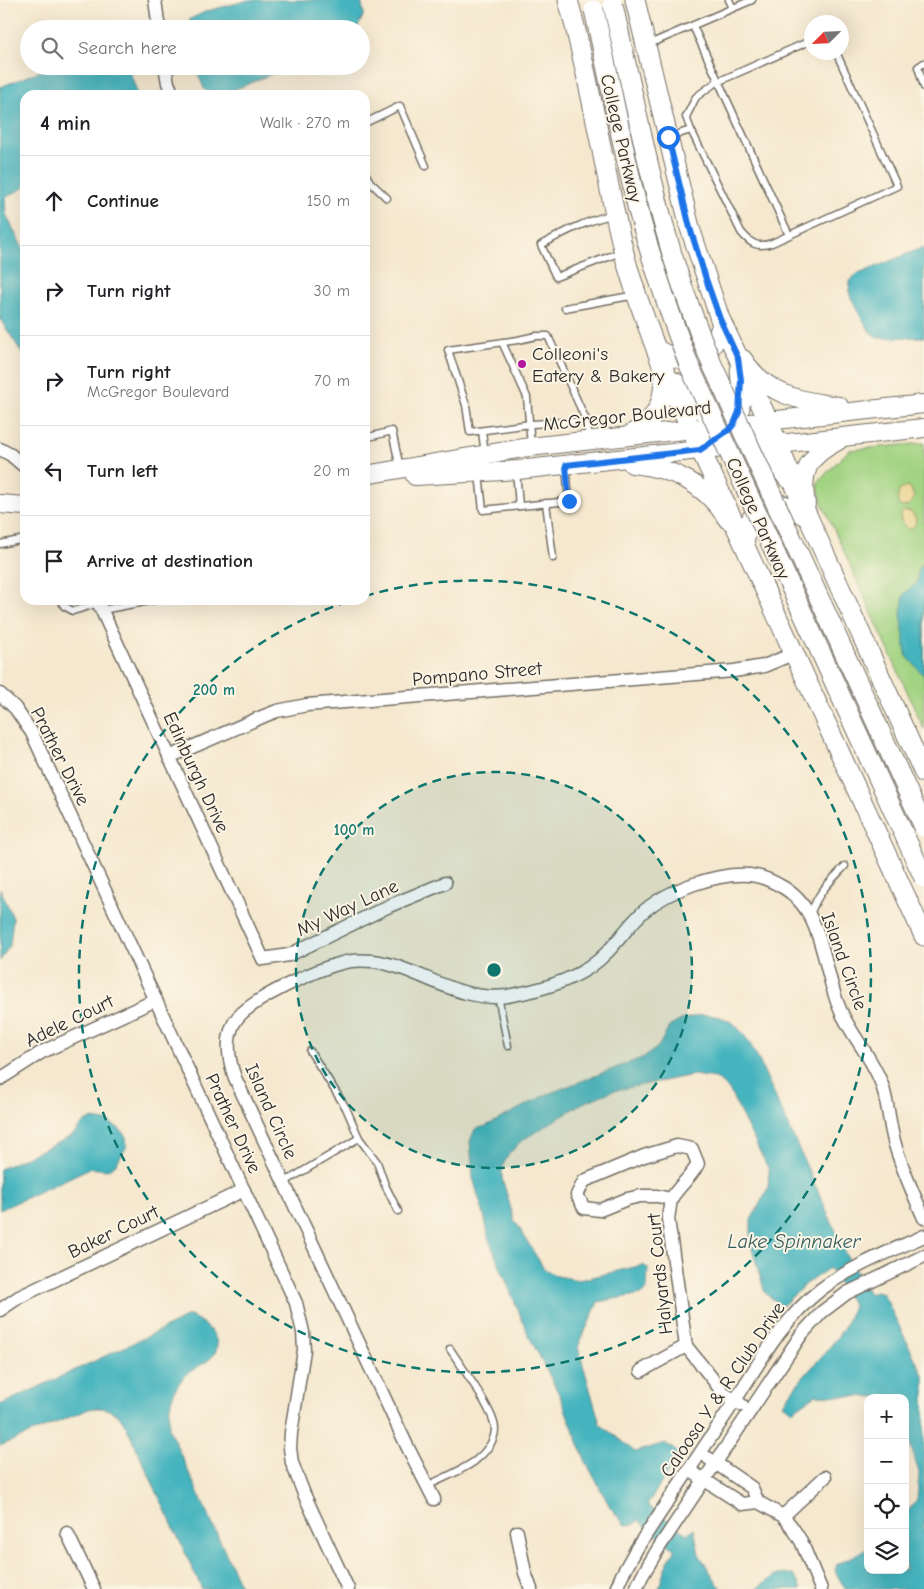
<!DOCTYPE html>
<meta charset="utf-8">
<style>
body{margin:0;font-family:"Comic Neue",sans-serif;background:#f2f2f2;color:#202124}
.controls{position:absolute;right:15px;bottom:15px;display:grid;overflow:hidden;border-radius:10px;box-shadow:0 5px 20px #0002}
.controls button{width:45px;height:45px;display:grid;place-items:center;padding:0;border:0;border-bottom:1px solid #e0e0e0;background:#fff;color:#202124;font:25px sans-serif}
.compass{position:absolute;left:804px;top:15px;width:45px;height:45px;border-radius:50%;background:#fff;box-shadow:0 5px 20px #0002;rotate:246deg}
.stop{position:absolute;width:15px;height:15px;margin:-11px;border:4px solid #1a73e8;border-radius:50%;background:#fff}
.stop.end{background:#1a73e8;border-color:#fff;box-shadow:0 1px 5px #0008}
.list{margin:0;padding:0;list-style:none}
h2{display:flex;justify-content:space-between;align-items:center;height:65px;margin:0;padding:0 20px;font-size:21px}
h2 small{font-size:16px;font-weight:400;color:#757577}
.list li{display:grid;grid-template-columns:32px 1fr auto;gap:15px;align-items:center;box-sizing:border-box;height:90px;padding:0 20px;border-top:1px solid #e0e0e0}
.list b{display:block;font-size:19px;white-space:nowrap}
.list p{margin:0;font-size:16px;white-space:nowrap;color:#757577}
.list em{font-size:16px;font-style:normal;color:#757577}
.icon{flex:none;width:28px;height:28px;fill:none;stroke:currentColor;stroke-width:2;stroke-linecap:round;stroke-linejoin:round}
.map{position:relative;flex:none;width:924px;height:1589px;overflow:hidden}
.search{position:absolute;background:#fff;box-shadow:0 5px 20px #0002;left:20px;top:20px;width:350px;height:55px;display:flex;align-items:center;gap:12px;box-sizing:border-box;padding:0 18px;border-radius:28px;color:#757577;font-size:19px}
.panel{position:absolute;background:#fff;box-shadow:0 5px 20px #0002;left:20px;top:90px;width:350px;height:515px;border-radius:15px}
.map>svg:first-child{display:block}
.green{fill:#a2d382;stroke:#667f56}
.sand{fill:#eeda9e;stroke:#8c8264}
.water{fill:#44b4be;stroke:#387074}
.lines{fill:none;stroke-linecap:round;stroke-linejoin:round}
.service-casing{stroke:#726d64;stroke-width:9}
.minor-casing{stroke:#726d64;stroke-width:15}
.secondary-casing{stroke:#726d64;stroke-width:20}
.primary-casing{stroke:#726d64;stroke-width:21}
.service{stroke:#fff;stroke-width:6}
.minor{stroke:#fff;stroke-width:12}
.secondary{stroke:#fff;stroke-width:18}
.primary{stroke:#fff;stroke-width:19}
.primary-bridge-casing{stroke:#726d64;stroke-width:21;stroke-linecap:butt}
.primary-bridge{stroke:#fff;stroke-width:19}
.route{stroke:#1a73e8;stroke-width:6}
.ring{fill:none;stroke:#0f766e;stroke-width:2.5;stroke-dasharray:9 6}
.poi-dot{fill:#b5179e;stroke:#fcf5e5;stroke-width:2}
.labels{text-anchor:middle;stroke-width:4;stroke-linejoin:round;paint-order:stroke}
.street-label{font-size:19px;fill:#2b2b2b;stroke:#fcf5e5}
.poi-label{font-size:19px;fill:#2b2b2b;stroke:#fcf5e5;text-anchor:start}
.water-label{font-size:20px;font-style:italic;fill:#345b5e;stroke:#fcf5e5}
.centre{fill:#0f766e;stroke:#fcf5e5;stroke-width:2.5}
.ring-label{font-size:15px;text-anchor:middle;font-weight:bold;fill:#0f766e;stroke:#fcf5e5;stroke-width:4;stroke-linejoin:round;paint-order:stroke}
</style>
<div class="map">
<svg width="924" height="1589" viewBox="0 0 924 1589">
<rect width="100%" height="100%" fill="#fcf5e5"/>
<filter id="ink" filterUnits="userSpaceOnUse"><feTurbulence type="fractalNoise" baseFrequency=".02" numOctaves="2"/><feDisplacementMap in="SourceGraphic" scale="10" xChannelSelector="R" yChannelSelector="G"/><feConvolveMatrix kernelMatrix="1 2 1 2 8 2 1 2 1" color-interpolation-filters="sRGB"/></filter>
<filter id="wash" filterUnits="userSpaceOnUse"><feTurbulence type="fractalNoise" baseFrequency=".0096" numOctaves="4" result="noise"/><feDisplacementMap in="SourceGraphic" scale="20" xChannelSelector="R" yChannelSelector="G"/><feGaussianBlur stdDeviation="1.12" result="paint"/><feColorMatrix in="noise" values="0 0 0 0 0 0 0 0 0 0 0 0 0 0 0 0 0 1.4 0 .05"/><feComposite in="paint" operator="in"/></filter>
<g filter="url(#wash)">
<rect width="100%" height="100%" fill="#f5e8cf"/>
<polygon class="green" points="924,443 924,729 822,503 817,483 849,450"/>
<g class="sand">
<path d="M907 486 911 489 914 497 909 505 901 507C896 502 897 495 901 489Z"/>
<path d="M904 511 911 512 916 519 915 525 910 529C904 527 899 521 901 514Z"/>
</g>
<g class="water">
<polygon points="249,0 361,0 364,14 357,29 189,29 190,19 207,11"/>
<polygon points="53,66 128,66 138,95 25,95 25,187 5,198 6,214 25,253 25,353 22,353 0,319 0,87"/>
<polygon points="195,66 291,66 222,95 211,95 204,89"/>
<polygon points="924,247 924,337 877,338 870,332 850,296 849,281 856,275"/>
<polygon points="924,562 924,676 906,655 901,613 904,594 917,583 918,569"/>
<polygon points="0,888 13,918 10,945 0,961"/>
<path d="M701 1015C733 1014 743 1031 757 1056L848 1258 869 1294 876 1291 883 1293 924 1377V1589H845L835 1571 837 1564 868 1549V1570H905V1515L917 1499 919 1473 905 1428V1398L816 1395 792 1411 783 1404C802 1372 845 1341 853 1305L829 1268 806 1284 782 1306 765 1293 751 1245V1220L768 1188 769 1170 729 1090 716 1078 693 1075 612 1091 581 1104 520 1142 509 1154 504 1163 502 1170V1178L514 1219 544 1269 557 1276 579 1280 643 1265 648 1268 647 1288 642 1294 598 1302 578 1347 600 1424 635 1452 665 1443 680 1454 647 1505 687 1534 694 1528 699 1554 721 1589H659C662 1575 667 1561 675 1550L638 1520 635 1524 625 1525 610 1507 586 1462 560 1396 528 1334 489 1240 485 1219 473 1178 470 1141 475 1129 486 1126 545 1095 644 1057 658 1047 670 1026 681 1020Z"/>
<path d="M91 1119 106 1121 120 1129 126 1137 127 1146 116 1164 107 1170 90 1168 0 1210V1169L70 1137C79 1131 79 1123 91 1119Z"/>
<path d="M190 1316C205 1322 229 1342 210 1359 200 1367 188 1370 180 1382 170 1396 168 1412 169 1429L242 1589H202L126 1426C119 1412 105 1405 89 1409L0 1446V1405L178 1322 183 1318Z"/>
<polygon points="794,1574 801,1589 756,1589 776,1575"/>
</g>
</g>
<g filter="url(#ink)">
<g class="lines">
<defs>
<g id="service">
<polyline points="729,0 733,8"/>
<polyline points="693,26 789,235"/>
<path d="M812 40 715 83 696 97 686 117 691 130 741 232C751 244 757 248 772 243L897 186 836 52"/>
<polyline points="647,45 752,0"/>
<polyline points="924,63 918,67 924,87"/>
<polyline points="365,123 400,106 426,166"/>
<polyline points="669,137 691,130"/>
<polyline points="365,173 370,182 387,198"/>
<path d="M614 214C586 221 566 231 541 245L556 277 621 252"/>
<polyline points="565,308 636,295"/>
<polyline points="502,342 527,397 531,446"/>
<path d="M586 421 531 424 470 432 466 405 448 350 518 340 536 336H548L585 418C587 425 588 432 590 439"/>
<polyline points="482,431 485,455"/>
<polyline points="365,438 392,431 400,468"/>
<polyline points="516,470 519,506"/>
<polyline points="479,474 483,510 569,501 566,466"/>
<polyline points="546,503 553,558"/>
<polyline points="0,544 25,539"/>
<polyline points="61,600 64,606 73,611 99,603"/>
<polyline points="102,610 155,600"/>
<path d="M810 915C818 892 829 883 845 866"/>
<polyline points="498,996 508,1046"/>
<polyline points="359,1138 377,1162 385,1185 398,1211"/>
<polyline points="283,1183 359,1138 346,1108 310,1051"/>
<path d="M427 1486C443 1478 461 1471 475 1461 484 1454 495 1442 495 1429 495 1412 461 1366 450 1349"/>
</g>
<g id="minor">
<polyline points="155,0 159,29"/>
<polyline points="165,66 168,83 173,95"/>
<polyline points="0,449 11,455 25,467"/>
<polyline points="97,600 263,959 289,955 389,906 445,883"/>
<polyline points="0,694 15,708 32,733 296,1303 303,1332 304,1350 291,1433 290,1448 292,1463 304,1494 348,1589"/>
<polyline points="169,757 264,716 277,711 307,705 734,671 764,666 795,653"/>
<polyline points="0,1079 42,1052 156,1000"/>
<path d="M677 1146 692 1149 698 1164C691 1177 679 1186 671 1199L657 1196H641L627 1199 600 1210 584 1208 577 1195 584 1181 644 1156Z"/>
<polyline points="671,1199 668,1219 686,1346 711,1377 723,1393 742,1405"/>
<polyline points="0,1310 19,1297 244,1190"/>
<polyline points="641,1371 686,1346"/>
<polyline points="708,1458 752,1488 758,1502 783,1516 792,1527 801,1541 821,1589"/>
<polyline points="689,1470 742,1504 758,1502"/>
<path d="M434 1499 407 1446 235 1078C229 1061 225 1040 234 1023 245 1001 318 969 342 963 351 960 362 960 373 961 419 967 458 1003 507 996 536 991 566 983 590 967 614 950 624 929 644 911 668 890 718 872 750 875 760 876 770 880 779 885 824 908 822 966 839 1007 850 1035 872 1056 882 1085 888 1102 889 1122 894 1141 901 1167 913 1193 924 1218"/>
<polyline points="783,1516 825,1477"/>
<polyline points="517,1532 525,1573 531,1589"/>
<polyline points="67,1533 94,1589"/>
<path d="M616 1589 622 1575 637 1548C669 1499 702 1451 734 1402 759 1363 783 1319 820 1290 850 1267 889 1252 924 1236"/>
<polyline points="636,1589 642,1576 658,1549 801,1335 822,1312 847,1293 924,1256"/>
</g>
<g id="secondary">
<path d="M743 359C766 395 799 401 839 406"/>
<path d="M631 434C659 417 665 401 663 368"/>
<path d="M632 464C674 468 705 484 728 520"/>
<polyline points="365,475 529,447 924,404"/>
<polyline points="415,476 518,470 699,450 779,444 924,428"/>
<polyline points="0,504 25,506"/>
<path d="M806 504C800 471 808 456 838 441"/>
</g>
<g id="primary">
<path d="M568 0C591 82 603 166 623 249 633 290 649 329 663 368L924 936"/>
<polyline points="635,0 690,228 720,319 768,420 808,517 924,773"/>
<path d="M656 349C685 368 714 358 722 323"/>
<polyline points="675,382 693,402 720,426 779,444"/>
<path d="M733 426C743 410 742 388 740 370"/>
<polyline points="690,429 749,446 777,465 788,478"/>
<path d="M744 544C747 524 754 502 779 504 788 505 799 513 808 517"/>
</g>
</defs>
<use href="#service" class="service-casing"/>
<use href="#minor" class="minor-casing"/>
<use href="#secondary" class="secondary-casing"/>
<use href="#primary" class="primary-casing"/>
<use href="#service" class="service"/>
<use href="#minor" class="minor"/>
<use href="#secondary" class="secondary"/>
<use href="#primary" class="primary"/>
<defs>
<g id="primary-bridge">
<path d="M613 5C632 88 648 173 672 254 683 291 697 327 711 362L924 827"/>
<path d="M594 10C609 77 622 144 638 210 652 263 670 314 689 365L924 878"/>
</g>
</defs>
<use href="#primary-bridge" class="primary-bridge-casing"/>
<use href="#primary-bridge" class="primary-bridge"/>
</g>
</g>
<g class="lines" filter="url(#ink)">
<polyline class="route" points="569,501 566,465 700,450 730,429 734,424 739,412 741,380 738,358 720,319 706,279 690,228 668,137"/>
</g>
<circle cx="494" cy="970" r="198" fill="#0f766e" fill-opacity=".12"/>
<g class="ring">
<circle cx="494" cy="970" r="198"/>
<path d="M365 596A396 396 0 1 1 352 600"/>
</g>
<circle class="poi-dot" cx="522" cy="364" r="5"/>
<g class="labels">
<g class="street-label">
<text transform="translate(622 138) rotate(77)" y="7">College Parkway</text>
<text transform="translate(627 415) rotate(-6)" y="7">McGregor Boulevard</text>
<text transform="translate(759 518) rotate(66)" y="7">College Parkway</text>
<text transform="translate(477 673) rotate(-5)" y="7">Pompano Street</text>
<text transform="translate(61 756) rotate(63)" y="7">Prather Drive</text>
<text transform="translate(197 772) rotate(65)" y="7">Edinburgh Drive</text>
<text transform="translate(347 907) rotate(-25)" y="7">My Way Lane</text>
<text transform="translate(845 961) rotate(70)" y="7">Island Circle</text>
<text transform="translate(69 1020) rotate(-26)" y="7">Adele Court</text>
<text transform="translate(272 1111) rotate(66)" y="7">Island Circle</text>
<text transform="translate(234 1123) rotate(65)" y="7">Prather Drive</text>
<text transform="translate(113 1231) rotate(-26)" y="7">Baker Court</text>
<text transform="translate(659 1274) rotate(-96)" y="7">Halyards Court</text>
<text transform="translate(722 1389) rotate(-56)" y="7">Caloosa Y &amp; R Club Drive</text>
</g>
<g class="poi-label">
<text x="532" y="360">Colleoni's<tspan x="532" dy="22">Eatery &amp; Bakery</tspan></text>
</g>
<g class="water-label">
<text x="794" y="1248">Lake Spinnaker</text>
</g>
</g>
<circle cx="494" cy="970" r="8" class="centre"/>
<g class="ring-label">
<text x="214" y="695">200 m</text>
<text x="354" y="835">100 m</text>
</g>
</svg>
<div class="controls">
<button>+</button>
<button>−</button>
<button><svg class="icon" aria-label="locate" viewBox="0 0 24 24"><circle cx="12" cy="12" r="6"/><path d="M12 2v4M12 18v4M2 12h4M18 12h4"/></svg></button>
<button><svg class="icon" aria-label="layers" viewBox="0 0 24 24"><path d="M12 4l9 5-9 5-9-5zM3 14l9 5 9-5"/></svg></button>
</div>
<svg class="compass" viewBox="-18 -18 36 36"><path d="M0-13l5 13h-10z" fill="#e53935"/><path d="M0 13l5-13h-10z" fill="#757577"/></svg>
<div class="stop" style="left:668px;top:137px"></div>
<div class="stop end" style="left:569px;top:501px"></div>
<div class="search"><svg class="icon" aria-label="search" viewBox="0 0 24 24"><circle cx="10" cy="10" r="6"/><path d="M15 15l6 6"/></svg>Search here</div>
<section class="panel">
<h2>4 min<small>Walk · 270 m</small></h2>
<ul class="list">
<li><svg class="icon" aria-label="ahead" viewBox="0 0 24 24"><path d="M12 20V5M6 11l6-6 6 6"/></svg><div><b>Continue</b></div><em>150 m</em></li>
<li><svg class="icon" aria-label="right" viewBox="0 0 24 24"><path d="M7 20v-9h11M14 6l5 5-5 5"/></svg><div><b>Turn right</b></div><em>30 m</em></li>
<li><svg class="icon" aria-label="right" viewBox="0 0 24 24"><path d="M7 20v-9h11M14 6l5 5-5 5"/></svg><div><b>Turn right</b><p>McGregor Boulevard</p></div><em>70 m</em></li>
<li><svg class="icon" aria-label="left" viewBox="0 0 24 24"><path d="M17 20v-9H6M10 6l-5 5 5 5"/></svg><div><b>Turn left</b></div><em>20 m</em></li>
<li><svg class="icon" aria-label="arrive" viewBox="0 0 24 24"><path d="M6 21V4h12l-3 4 3 4H6"/></svg><div><b>Arrive at destination</b></div></li>
</ul>
</section>
</div>
